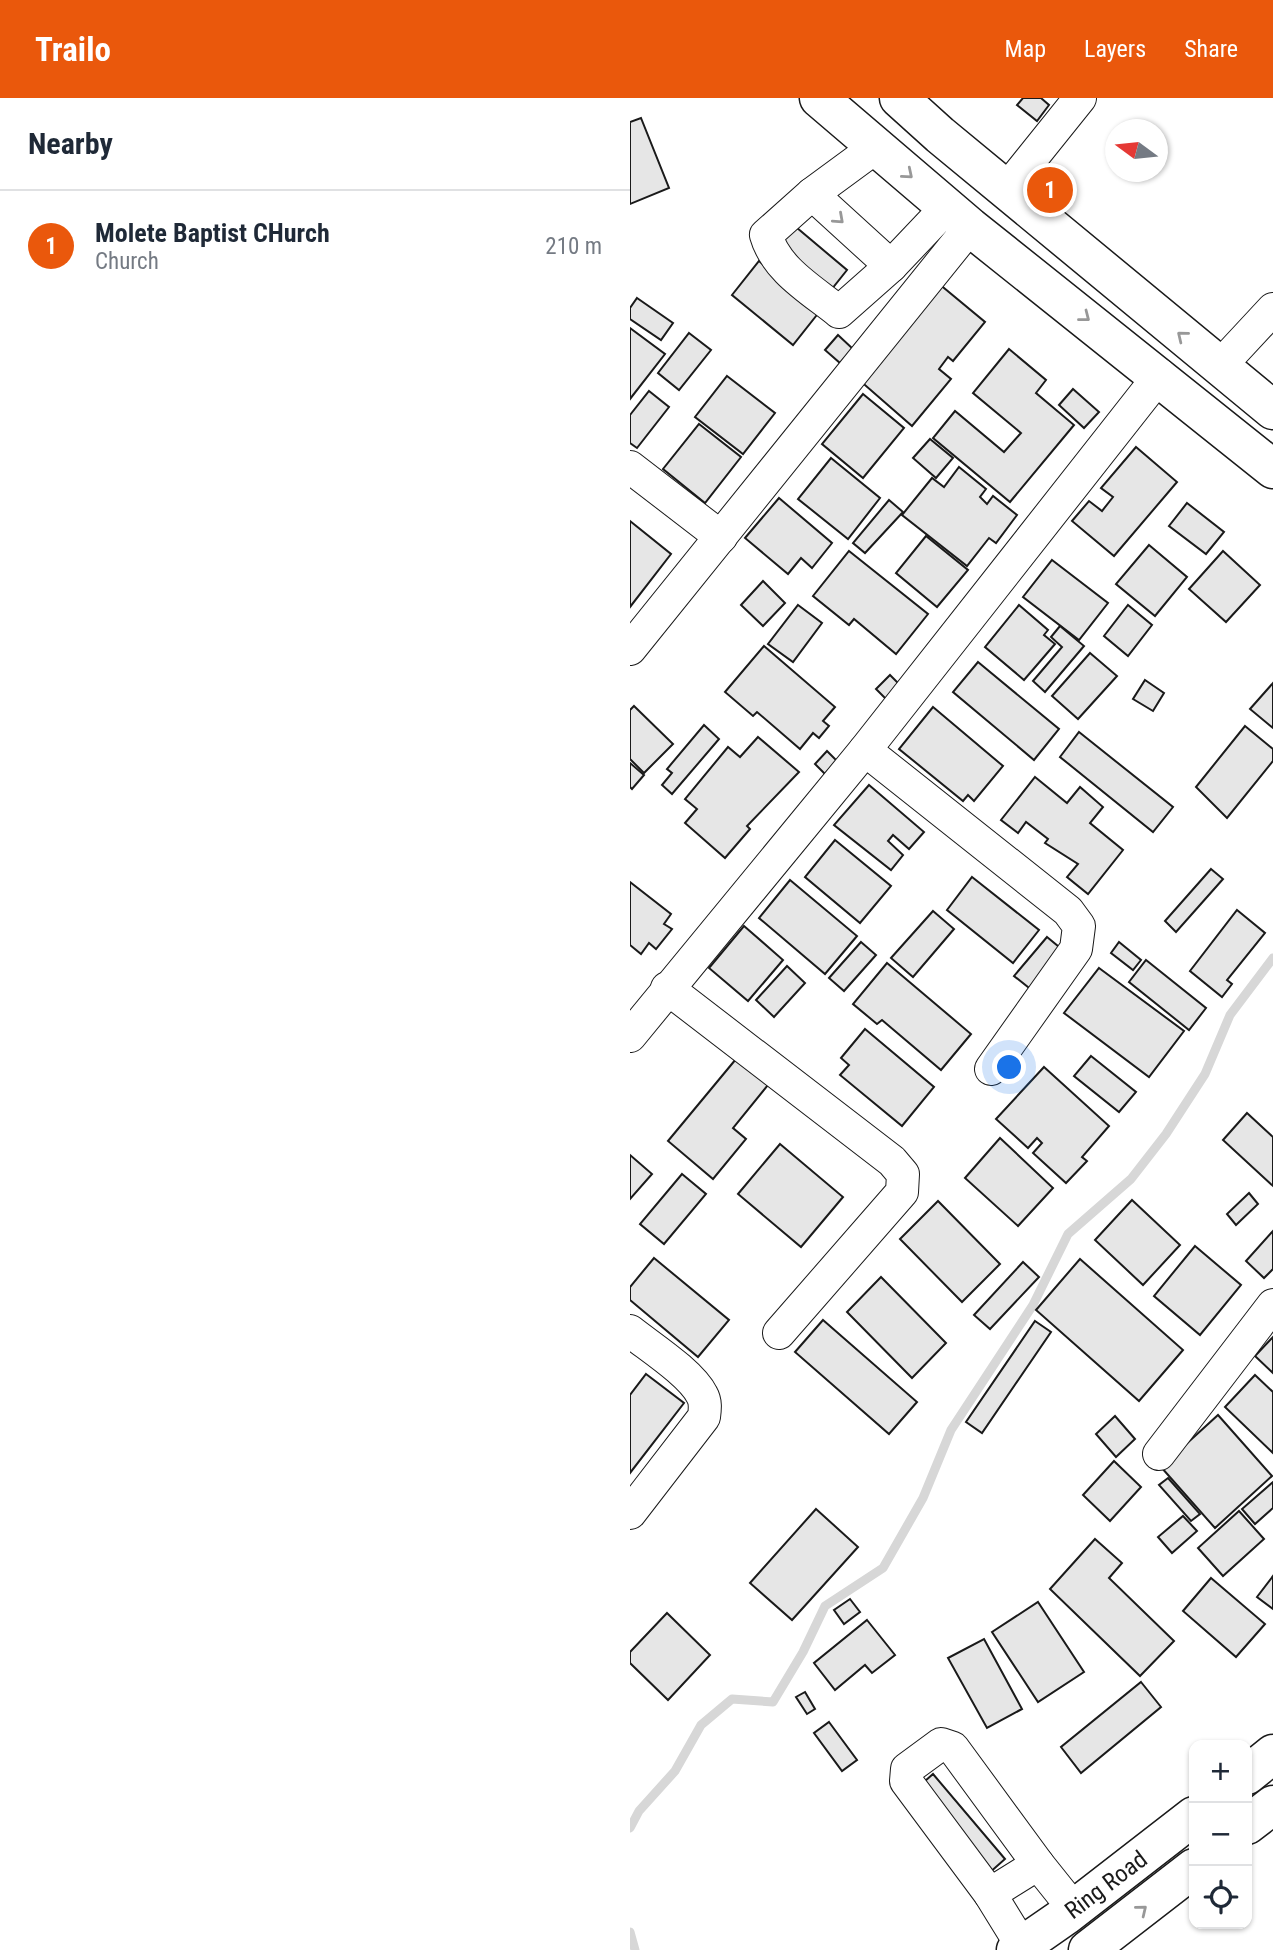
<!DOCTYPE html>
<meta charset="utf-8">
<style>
body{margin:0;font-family:"Roboto Condensed",sans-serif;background:#f2f2f3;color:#1f2937}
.controls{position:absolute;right:21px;bottom:21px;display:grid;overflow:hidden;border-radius:14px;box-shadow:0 2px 5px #0004}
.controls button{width:63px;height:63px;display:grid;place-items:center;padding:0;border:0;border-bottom:2px solid #e0e1e3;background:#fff;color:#1f2937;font:35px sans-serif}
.compass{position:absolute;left:475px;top:21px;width:63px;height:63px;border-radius:50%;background:#fff;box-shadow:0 2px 5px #0004;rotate:285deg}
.you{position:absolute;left:380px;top:970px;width:24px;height:24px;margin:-18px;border:5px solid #fff;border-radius:50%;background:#1a73e8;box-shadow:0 0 0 10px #1a73e833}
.badge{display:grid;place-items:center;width:46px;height:46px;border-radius:50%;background:#ea580c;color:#fff;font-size:23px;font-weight:700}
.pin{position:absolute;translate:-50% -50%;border:4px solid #fff;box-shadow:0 2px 7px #0006}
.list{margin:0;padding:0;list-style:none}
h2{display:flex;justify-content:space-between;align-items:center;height:91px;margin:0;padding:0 28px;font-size:30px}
h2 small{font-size:23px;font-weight:400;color:#747a83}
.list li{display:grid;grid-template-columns:46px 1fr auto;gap:21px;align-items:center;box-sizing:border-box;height:112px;padding:0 28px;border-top:2px solid #e0e1e3}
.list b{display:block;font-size:26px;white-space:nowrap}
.list p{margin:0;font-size:23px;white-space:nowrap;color:#747a83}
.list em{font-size:23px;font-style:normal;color:#747a83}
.icon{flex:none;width:38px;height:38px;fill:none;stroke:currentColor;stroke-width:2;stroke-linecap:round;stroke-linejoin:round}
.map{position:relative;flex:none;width:643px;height:1852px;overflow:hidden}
header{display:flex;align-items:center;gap:42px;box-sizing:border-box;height:98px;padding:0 35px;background:#ea580c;color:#fff}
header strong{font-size:33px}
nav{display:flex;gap:38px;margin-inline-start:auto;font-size:24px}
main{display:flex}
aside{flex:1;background:#fff}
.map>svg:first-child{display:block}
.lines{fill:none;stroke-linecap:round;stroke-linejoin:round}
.stream{stroke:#d7d7d7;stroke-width:9}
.building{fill:#e6e6e6;stroke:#1a1a1a;stroke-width:2}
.minor-casing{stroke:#1a1a1a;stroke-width:34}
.major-casing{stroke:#1a1a1a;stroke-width:41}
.highway-casing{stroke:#1a1a1a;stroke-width:41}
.minor{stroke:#fff;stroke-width:32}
.major{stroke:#fff;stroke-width:38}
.highway{stroke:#fff;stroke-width:38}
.oneway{stroke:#989898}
.labels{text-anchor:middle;stroke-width:5;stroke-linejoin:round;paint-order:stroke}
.street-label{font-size:24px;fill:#1a1a1a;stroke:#fff}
</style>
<header>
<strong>Trailo</strong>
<nav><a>Map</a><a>Layers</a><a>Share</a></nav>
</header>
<main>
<aside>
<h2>Nearby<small></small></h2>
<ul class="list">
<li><span class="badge">1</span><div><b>Molete Baptist CHurch</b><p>Church</p></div><em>210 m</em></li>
</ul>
</aside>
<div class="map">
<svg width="643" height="1852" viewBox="0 0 643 1852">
<rect width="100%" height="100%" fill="#fff"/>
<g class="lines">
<g class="stream">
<polyline points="0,1730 9,1713 45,1673 71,1627 102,1601 143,1604 173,1554 195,1508 253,1470 293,1400 321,1332 403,1207 438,1136 501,1081 536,1036 575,976 600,917 643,860"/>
<polyline points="0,1834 5,1852"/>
</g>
</g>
<g class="building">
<polygon points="393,0 411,0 419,7 407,23 387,7"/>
<polygon points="11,20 39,90 0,106 0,24"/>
<polygon points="160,124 217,172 201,192 144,142"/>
<polygon points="129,163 190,213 163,247 102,197"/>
<polygon points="308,185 355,224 323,263 318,259 309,271 321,281 282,328 228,281"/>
<polygon points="7,200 43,225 31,242 0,221 0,210"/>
<polygon points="0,230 35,256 0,301"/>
<polygon points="59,235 81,252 49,292 28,275"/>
<polygon points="208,237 223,251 210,265 195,252"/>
<polygon points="379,251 416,282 406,295 444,327 380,404 303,340 325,313 374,354 391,335 343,295"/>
<polygon points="97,278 145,315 113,356 65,319"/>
<polygon points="443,291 469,314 454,330 429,307"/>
<polygon points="19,293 39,309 7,350 0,345 0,317"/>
<polygon points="233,296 274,330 233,380 192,346"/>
<polygon points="69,326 111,359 75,405 33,371"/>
<polygon points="300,341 323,360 306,380 283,360"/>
<polygon points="506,349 547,384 484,458 442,423 459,403 472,413 483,399 471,390"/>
<polygon points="201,360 250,400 218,441 168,401"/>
<polygon points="329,369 356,391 350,399 357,406 363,398 387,417 366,445 359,440 337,468 272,417 302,380 314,389"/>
<polygon points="149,400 202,445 182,470 171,460 158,476 115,440"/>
<polygon points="259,402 273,414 235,455 223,445"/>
<polygon points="557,405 594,434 576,456 539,428"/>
<polygon points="0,423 41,456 0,509"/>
<polygon points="296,438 338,472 307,509 266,475"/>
<polygon points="519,447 557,479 525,518 486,486"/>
<polygon points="219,453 298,516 266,556 224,521 219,527 183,498"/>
<polygon points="593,453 630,487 596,524 559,491"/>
<polygon points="422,462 478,505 449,542 393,499"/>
<polygon points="133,483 155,505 133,528 111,507"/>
<polygon points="168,507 192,525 163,564 138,546"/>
<polygon points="389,507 418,532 414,537 425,546 394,582 355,549"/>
<polygon points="498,507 522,527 498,558 474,538"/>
<polygon points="430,528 454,548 415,594 403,583 432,549 421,539"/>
<polygon points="134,548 205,609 193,623 199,628 189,640 183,635 170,651 127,614 123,618 95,594"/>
<polygon points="460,555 487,578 448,621 422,598"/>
<polygon points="348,564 429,631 404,662 323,594"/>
<polygon points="260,577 269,586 256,601 246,591"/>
<polygon points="515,582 534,595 523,613 503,601"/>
<polygon points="643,585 643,630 620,611"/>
<polygon points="4,608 43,646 14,675 0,661 0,612"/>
<polygon points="303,609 373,668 344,703 338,697 333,703 269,651"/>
<polygon points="74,627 89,641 42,696 32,687 42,675 37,671"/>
<polygon points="615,628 643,651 643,663 597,720 566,689"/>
<polygon points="449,634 543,709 523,734 430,659"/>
<polygon points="128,639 169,674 117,728 120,731 95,760 55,725 67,711 55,701 98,649 110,659"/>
<polygon points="197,653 207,663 195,676 185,666"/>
<polygon points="0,665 14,677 2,691 0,689"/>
<polygon points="405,679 437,705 450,689 473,709 460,725 493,752 458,796 437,779 448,766 415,745 418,741 396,724 388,735 371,722"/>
<polygon points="239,687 294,734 279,751 263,737 258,743 273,757 261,772 204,727"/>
<polygon points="205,742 261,788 230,825 175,779"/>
<polygon points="581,771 593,781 546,834 535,823"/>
<polygon points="342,779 409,832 383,865 317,812"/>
<polygon points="160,782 227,838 195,876 129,820"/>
<polygon points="0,784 41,816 34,826 42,831 26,851 19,845 11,856 0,847"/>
<polygon points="607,812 635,835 597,882 602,886 592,899 560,873"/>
<polygon points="303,813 324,831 283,879 261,860"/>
<polygon points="114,828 153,862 118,903 79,870"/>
<polygon points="417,839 440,858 408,897 384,878"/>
<polygon points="231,844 246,857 214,893 199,880"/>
<polygon points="489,844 511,862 503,872 481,855"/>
<polygon points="516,862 576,910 559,932 499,884"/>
<polygon points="257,865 341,936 311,972 252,922 247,926 223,906"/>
<polygon points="157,868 175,885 144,919 126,902"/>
<polygon points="469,870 554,933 519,979 434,915"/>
<polygon points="235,931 304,989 272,1028 210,977 219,967 211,960"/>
<polygon points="461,958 506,994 489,1014 444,978"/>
<polygon points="106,961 138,987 103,1030 116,1041 83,1081 38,1043"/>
<polygon points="414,969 479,1028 452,1059 457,1063 436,1085 403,1055 412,1045 407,1040 398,1050 366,1021"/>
<polygon points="617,1015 643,1039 643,1088 593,1042"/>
<polygon points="370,1040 423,1090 388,1128 335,1080"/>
<polygon points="150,1046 213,1099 171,1149 108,1096"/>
<polygon points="0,1057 22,1076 0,1101"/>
<polygon points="52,1076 76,1096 34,1146 10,1126"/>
<polygon points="619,1095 628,1106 606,1127 597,1116"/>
<polygon points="502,1102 550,1147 513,1187 465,1142"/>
<polygon points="308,1103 370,1166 332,1204 270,1141"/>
<polygon points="643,1133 643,1171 634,1180 616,1163"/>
<polygon points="565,1148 611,1187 570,1237 524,1198"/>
<polygon points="24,1160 99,1222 68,1259 0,1202 0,1189"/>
<polygon points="450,1161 553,1252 509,1303 406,1212"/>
<polygon points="393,1164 409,1179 360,1231 344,1217"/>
<polygon points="251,1179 316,1245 282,1280 217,1214"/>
<polygon points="193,1222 287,1304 259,1336 165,1254"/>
<polygon points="405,1223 421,1234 352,1335 336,1324"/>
<polygon points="643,1239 643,1275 625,1258"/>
<polygon points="16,1276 54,1305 0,1375 0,1297"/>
<polygon points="625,1277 643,1294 643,1355 595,1309"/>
<polygon points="588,1317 642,1378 585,1430 531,1369"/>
<polygon points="485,1318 505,1341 486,1359 466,1336"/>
<polygon points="484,1363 511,1389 480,1423 453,1397"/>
<polygon points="538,1380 570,1416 561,1423 529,1387"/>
<polygon points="643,1384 643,1410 625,1426 612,1411"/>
<polygon points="186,1411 228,1449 162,1522 120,1485"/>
<polygon points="609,1413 634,1441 593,1478 568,1450"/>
<polygon points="553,1418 567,1433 542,1455 528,1439"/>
<polygon points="465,1441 492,1465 479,1480 544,1543 510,1578 420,1491"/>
<polygon points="643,1478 643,1511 627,1499"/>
<polygon points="581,1480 635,1526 606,1559 553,1513"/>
<polygon points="220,1501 230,1514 214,1526 204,1512"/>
<polygon points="408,1504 454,1574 408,1604 362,1534"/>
<polygon points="37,1515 80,1557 38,1602 0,1565 0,1554"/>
<polygon points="237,1522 265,1557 242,1575 235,1567 205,1592 184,1565"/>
<polygon points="354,1541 392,1611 357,1630 318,1560"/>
<polygon points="511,1584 531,1609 451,1675 431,1649"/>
<polygon points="175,1594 185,1611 177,1616 166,1599"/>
<polygon points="199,1624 227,1662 212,1673 184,1635"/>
<polygon points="303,1676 375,1761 358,1776 286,1691"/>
</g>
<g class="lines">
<defs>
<g id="minor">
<polyline points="246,49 182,96 261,168 317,109"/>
<polyline points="377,91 450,0"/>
<path d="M182 96 136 137C146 172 182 192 209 214L261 168"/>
<polyline points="590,268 643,211"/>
<polyline points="0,369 91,439"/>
<polyline points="0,551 340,129"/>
<polyline points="235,652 438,813 449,828 446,851 361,971"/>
<polyline points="37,890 262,1063 273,1076 272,1094 149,1235"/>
<polyline points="0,938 235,652 530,277"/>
<path d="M0 1233C20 1249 61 1275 72 1297 76 1304 75 1311 74 1319L0 1415"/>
<polyline points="529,1356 643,1207"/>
<polyline points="360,1796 276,1683 277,1671 311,1646 323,1650 408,1766"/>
<polyline points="392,1848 360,1796 408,1766 444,1811"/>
</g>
<g id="major">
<polyline points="617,1677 643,1656"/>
<polyline points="617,1727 643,1707"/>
<polyline points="386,1852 435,1818 564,1718"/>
<polyline points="458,1852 564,1770"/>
</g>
<g id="highway">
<polyline points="189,0 340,129 643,371"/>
<polyline points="269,0 310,37 643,312"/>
</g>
</defs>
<use href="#minor" class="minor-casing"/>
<use href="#major" class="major-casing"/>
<use href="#highway" class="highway-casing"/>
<use href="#minor" class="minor"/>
<use href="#major" class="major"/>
<use href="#highway" class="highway"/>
</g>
<defs><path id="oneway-chevron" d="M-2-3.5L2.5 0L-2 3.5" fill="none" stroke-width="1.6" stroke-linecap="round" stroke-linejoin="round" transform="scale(1.75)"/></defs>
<g class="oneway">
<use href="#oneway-chevron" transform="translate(278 76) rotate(40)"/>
<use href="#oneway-chevron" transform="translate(209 121) rotate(42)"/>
<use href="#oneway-chevron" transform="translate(455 219) rotate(38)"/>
<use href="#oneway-chevron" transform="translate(552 238) rotate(-141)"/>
<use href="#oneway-chevron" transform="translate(512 1812) rotate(-39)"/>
</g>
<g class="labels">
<g class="street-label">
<text transform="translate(476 1787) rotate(-37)" y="8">Ring Road</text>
</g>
</g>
</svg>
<div class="controls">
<button>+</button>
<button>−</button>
<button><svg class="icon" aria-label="locate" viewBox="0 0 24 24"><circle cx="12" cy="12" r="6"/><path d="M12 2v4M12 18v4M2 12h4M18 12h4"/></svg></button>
</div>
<svg class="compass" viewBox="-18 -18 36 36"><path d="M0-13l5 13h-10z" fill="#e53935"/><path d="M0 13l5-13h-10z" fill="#747a83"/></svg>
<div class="you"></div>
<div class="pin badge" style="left:420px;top:92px">1</div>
</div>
</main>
